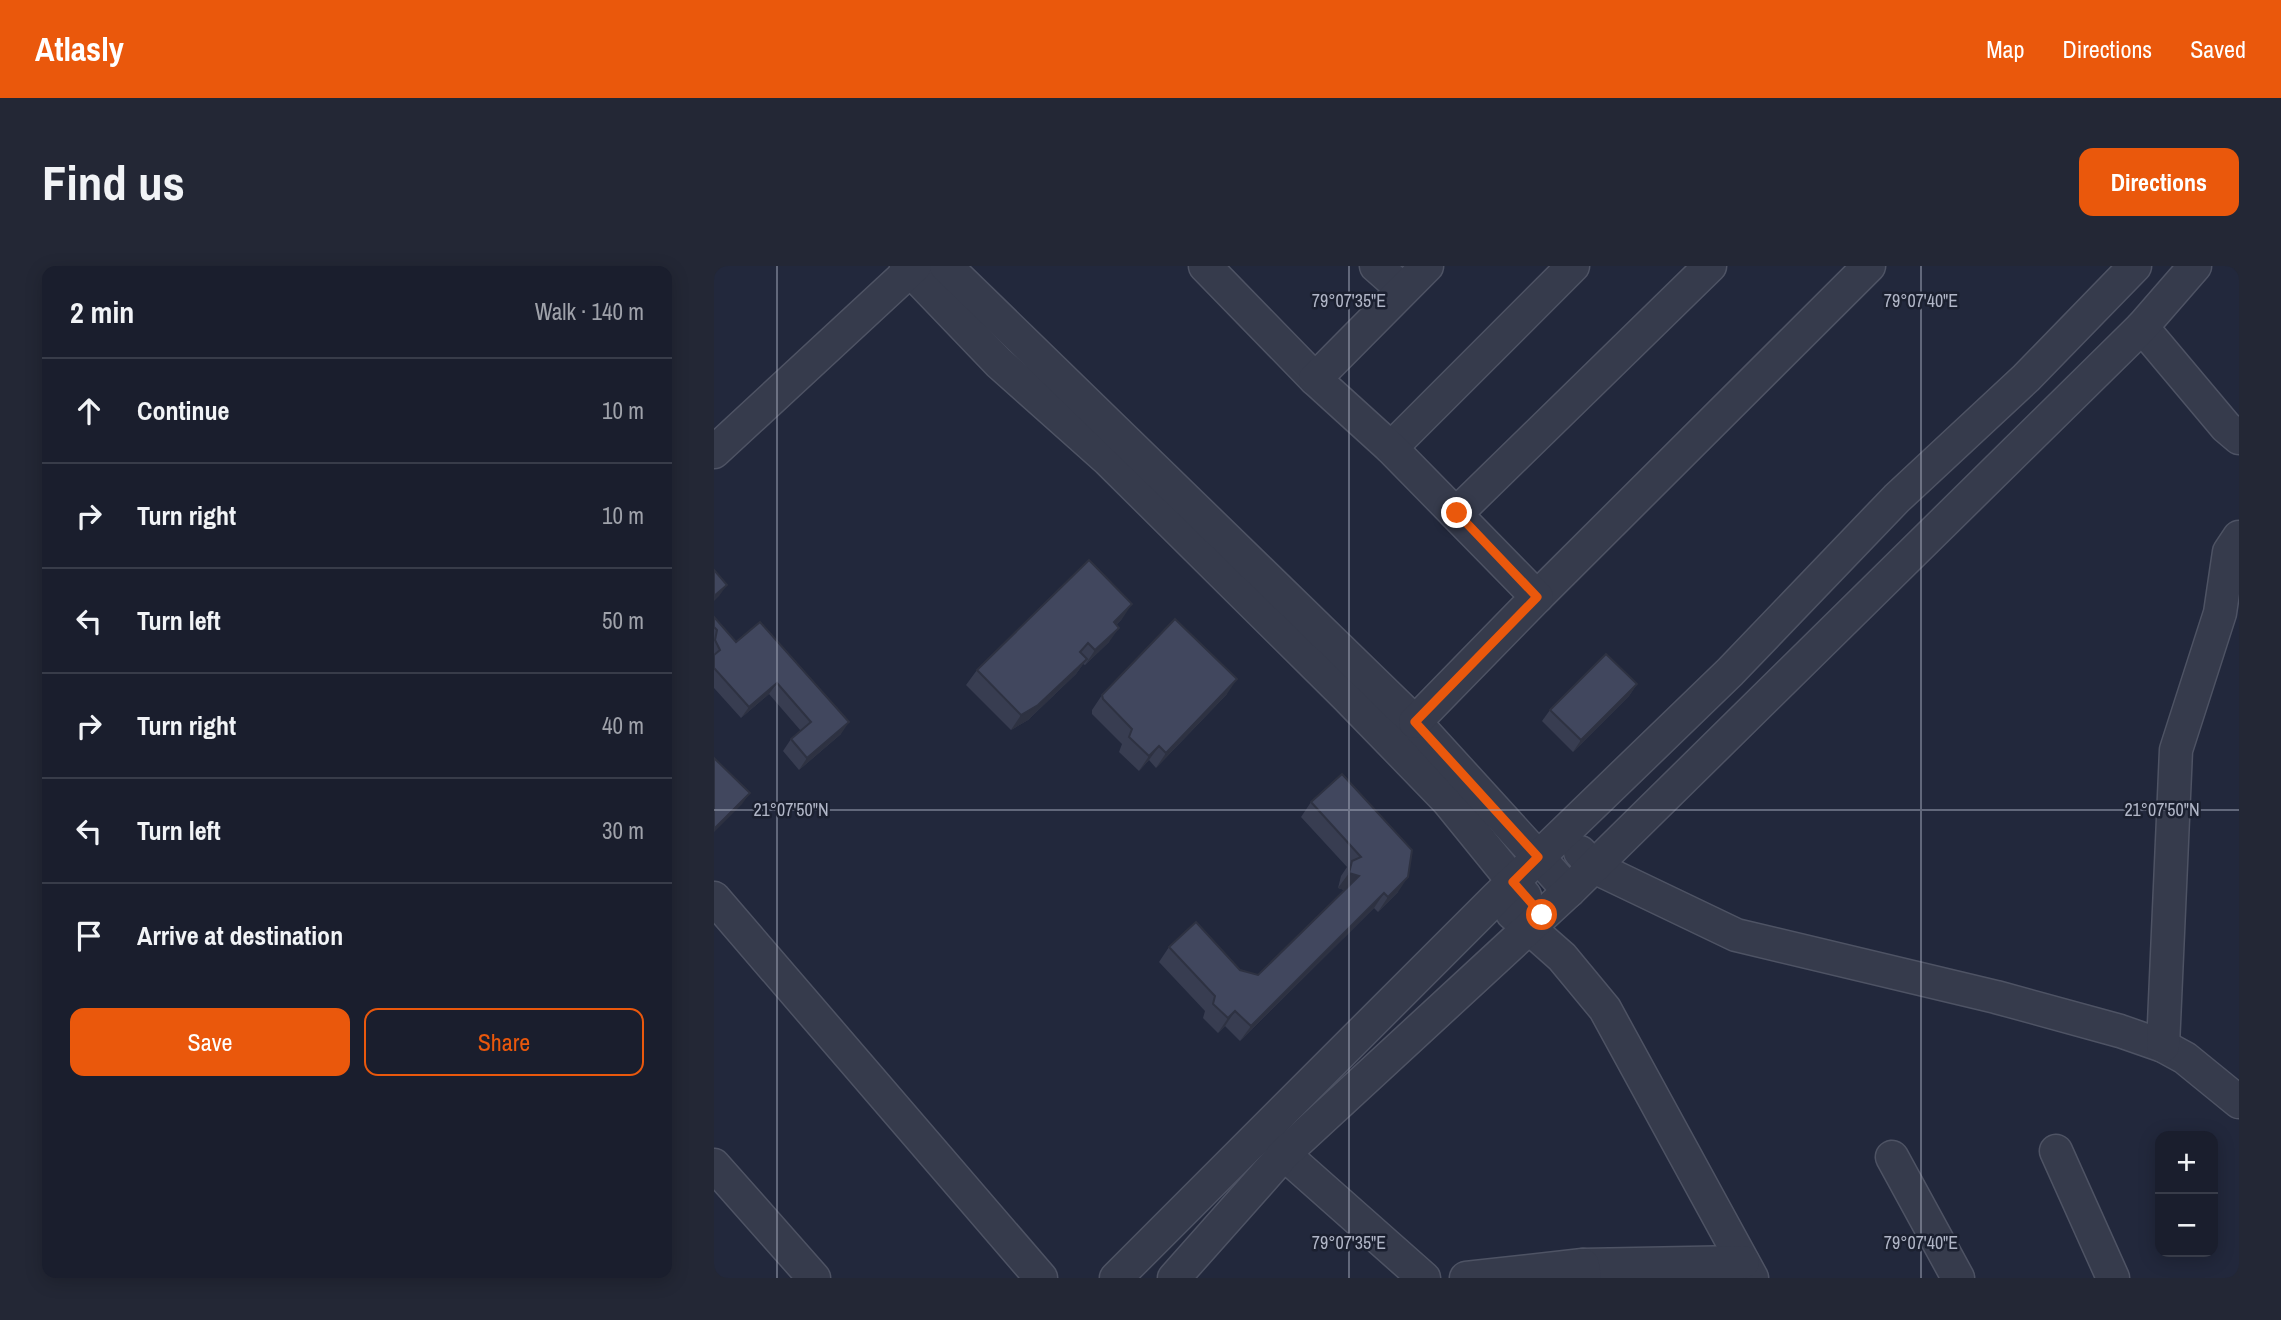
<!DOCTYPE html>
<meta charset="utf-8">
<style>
body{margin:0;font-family:"Archivo Narrow",sans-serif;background:#232735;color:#f1f3f6}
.controls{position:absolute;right:21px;bottom:21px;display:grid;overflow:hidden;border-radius:14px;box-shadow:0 4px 18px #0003}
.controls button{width:63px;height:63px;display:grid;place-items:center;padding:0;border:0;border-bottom:2px solid #383c49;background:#1a1e2d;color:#f1f3f6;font:35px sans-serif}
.stop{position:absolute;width:21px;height:21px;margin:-16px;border:5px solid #ea580c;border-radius:50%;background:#fff}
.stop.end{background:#ea580c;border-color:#fff;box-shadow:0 2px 7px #0008}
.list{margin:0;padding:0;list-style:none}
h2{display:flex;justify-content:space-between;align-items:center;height:91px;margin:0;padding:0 28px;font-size:30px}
h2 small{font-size:23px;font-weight:400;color:#9fa2aa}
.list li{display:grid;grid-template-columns:46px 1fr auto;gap:21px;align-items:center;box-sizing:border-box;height:105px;padding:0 28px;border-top:2px solid #383c49}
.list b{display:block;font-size:26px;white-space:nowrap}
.list em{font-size:23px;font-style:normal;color:#9fa2aa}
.actions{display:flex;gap:14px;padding:21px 28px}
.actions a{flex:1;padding:16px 0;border:2px solid #ea580c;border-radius:14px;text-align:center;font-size:24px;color:#ea580c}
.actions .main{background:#ea580c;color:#fff}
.icon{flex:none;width:38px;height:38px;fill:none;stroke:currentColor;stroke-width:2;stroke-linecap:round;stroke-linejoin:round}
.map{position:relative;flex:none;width:1525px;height:1012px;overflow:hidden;border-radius:14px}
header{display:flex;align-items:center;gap:42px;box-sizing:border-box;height:98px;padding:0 35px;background:#ea580c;color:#fff}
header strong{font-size:33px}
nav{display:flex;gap:38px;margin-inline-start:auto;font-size:24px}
.intro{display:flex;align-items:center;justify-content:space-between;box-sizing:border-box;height:168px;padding:0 42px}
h1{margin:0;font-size:49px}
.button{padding:18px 32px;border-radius:14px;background:#ea580c;color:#fff;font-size:24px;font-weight:700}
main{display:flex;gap:42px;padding:0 42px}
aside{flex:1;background:#1a1e2d;border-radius:14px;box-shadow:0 4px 18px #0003}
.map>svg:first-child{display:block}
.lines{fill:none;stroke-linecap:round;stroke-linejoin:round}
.minor-casing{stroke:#4e5364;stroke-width:35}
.minor{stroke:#363b4c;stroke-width:32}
.wall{fill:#383d51}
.shaded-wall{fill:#2e3242}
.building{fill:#41475e;stroke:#2e3242;stroke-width:2}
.route{stroke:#ea580c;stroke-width:9}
.ticks{fill:none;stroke:#b1b6c7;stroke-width:2;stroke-opacity:0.45}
.ticks-label{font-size:18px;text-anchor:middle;fill:#b1b6c7;stroke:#1b2030;stroke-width:5;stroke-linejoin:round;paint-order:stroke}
</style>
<header>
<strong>Atlasly</strong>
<nav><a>Map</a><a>Directions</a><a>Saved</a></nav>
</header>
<div class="intro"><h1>Find us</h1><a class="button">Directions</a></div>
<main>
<aside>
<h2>2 min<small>Walk · 140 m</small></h2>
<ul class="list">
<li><svg class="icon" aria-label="ahead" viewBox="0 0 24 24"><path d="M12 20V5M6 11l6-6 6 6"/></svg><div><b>Continue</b></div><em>10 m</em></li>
<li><svg class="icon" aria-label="right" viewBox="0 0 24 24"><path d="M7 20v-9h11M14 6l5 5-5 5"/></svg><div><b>Turn right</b></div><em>10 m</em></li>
<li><svg class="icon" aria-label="left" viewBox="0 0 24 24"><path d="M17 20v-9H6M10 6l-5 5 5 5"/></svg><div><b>Turn left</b></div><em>50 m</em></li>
<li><svg class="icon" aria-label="right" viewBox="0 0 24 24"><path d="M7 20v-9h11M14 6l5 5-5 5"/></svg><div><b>Turn right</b></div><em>40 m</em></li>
<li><svg class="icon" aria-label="left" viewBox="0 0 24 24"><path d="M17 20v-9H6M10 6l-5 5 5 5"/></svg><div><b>Turn left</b></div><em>30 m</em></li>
<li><svg class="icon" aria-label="arrive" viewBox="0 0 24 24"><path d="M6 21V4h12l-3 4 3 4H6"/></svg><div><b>Arrive at destination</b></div></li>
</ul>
<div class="actions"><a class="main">Save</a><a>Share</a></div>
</aside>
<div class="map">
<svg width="1525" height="1012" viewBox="0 0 1525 1012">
<rect width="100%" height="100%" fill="#22283c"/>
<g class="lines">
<defs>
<g id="minor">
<polyline points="192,0 285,97 394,194 632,430 733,534 811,630"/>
<polyline points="232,0 701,456 855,625"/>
<polyline points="491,0 601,113"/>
<polyline points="662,0 688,23"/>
<polyline points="1428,61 1512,161 1525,172"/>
<polyline points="677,182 859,0"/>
<polyline points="0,186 201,0"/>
<polyline points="743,247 996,0"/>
<polyline points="823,331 1155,0"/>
<polyline points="701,456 823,331 677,182 601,113 713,0"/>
<polyline points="866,586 880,601 1022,669 1282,731 1406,765 1449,780 1471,792 1525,836"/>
<polyline points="0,632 327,1012"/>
<polyline points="798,647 848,691 891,743 1038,1012"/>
<polyline points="1449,780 1462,484 1506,347 1515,286 1525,271"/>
<polyline points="1342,885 1399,1012"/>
<polyline points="570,888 710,1012"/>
<polyline points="1178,891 1244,1012"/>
<polyline points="0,899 100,1012"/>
<polyline points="869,999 1029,996"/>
<polyline points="402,1012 782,632 1016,406 1183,232 1312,112 1421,0"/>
<polyline points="460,1012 570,888 855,625 1428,61 1481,0"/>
<polyline points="752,1012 869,999 871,1012"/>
</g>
</defs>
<use href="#minor" class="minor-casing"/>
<use href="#minor" class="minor"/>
</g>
<g class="wall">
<polygon points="0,351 22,376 127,468 85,504 69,485 77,473 87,465 55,428 27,452 0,422"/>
<polygon points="408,353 402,359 395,376 371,399 369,398 362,408 314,454 297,464 252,419 263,404"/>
<polygon points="923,418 915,430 859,486 828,455 836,444"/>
<polygon points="513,428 442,502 435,494 425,505 405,486 408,478 378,448 378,444 388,429"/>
<polygon points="597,536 684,626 664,646 660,642 526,775 511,760 504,767 489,752 491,745 445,696 455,681 544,709 630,624 624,622 627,610 633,601 587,551"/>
</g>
<g class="shaded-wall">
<polygon points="13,319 5,330 0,335 0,330"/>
<polygon points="418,338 408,353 389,371 400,356"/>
<polygon points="405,362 395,376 371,399 381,384"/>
<polygon points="373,393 362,408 314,454 297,464 307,449"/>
<polygon points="523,413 513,428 442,502 452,487"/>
<polygon points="63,417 55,428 27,452 35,441"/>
<polygon points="923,418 915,430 859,486 867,474"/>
<polygon points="135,456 127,468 85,504 93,492"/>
<polygon points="445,480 435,494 425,505 435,490"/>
<polygon points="36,527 28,538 0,566 0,563"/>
<polygon points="635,607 645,610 634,625 624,622"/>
<polygon points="694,611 684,626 664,646 674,631"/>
<polygon points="670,627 660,642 526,775 537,760"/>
<polygon points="521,745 511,760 504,767 514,752"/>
</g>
<g class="building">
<polygon points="375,294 418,338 400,356 405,362 381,384 374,377 366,386 373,393 324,439 307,449 263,404"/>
<polygon points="0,304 13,319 0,330"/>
<polygon points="0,351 22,376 46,356 135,456 93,492 77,473 97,456 63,417 35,441 0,402 0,389 6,384 1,374 3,364 0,361"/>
<polygon points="461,353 523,413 452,487 445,480 435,490 415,471 418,463 389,433 388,429"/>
<polygon points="892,388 923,418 867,474 836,444"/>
<polygon points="0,492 36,527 0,563"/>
<polygon points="628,508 698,584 694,611 674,631 670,627 537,760 521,745 514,752 499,738 501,730 455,681 482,656 526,704 544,709 645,610 635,607 638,595 647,591 597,536"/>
</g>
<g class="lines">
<polyline class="route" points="743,247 823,331 701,456 824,591 799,616 828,649"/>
</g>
<path class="ticks" d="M63 0V1012M635 0V1012M1207 0V1012M0 544H1525"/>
<g class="ticks-label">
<text x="635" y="41">79°07'35"E</text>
<text x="1207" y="41">79°07'40"E</text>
<text x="77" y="550">21°07'50"N</text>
<text x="1448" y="550">21°07'50"N</text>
<text x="635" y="983">79°07'35"E</text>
<text x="1207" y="983">79°07'40"E</text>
</g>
</svg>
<div class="controls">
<button>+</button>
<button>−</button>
</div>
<div class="stop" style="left:828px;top:649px"></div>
<div class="stop end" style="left:743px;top:247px"></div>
</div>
</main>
